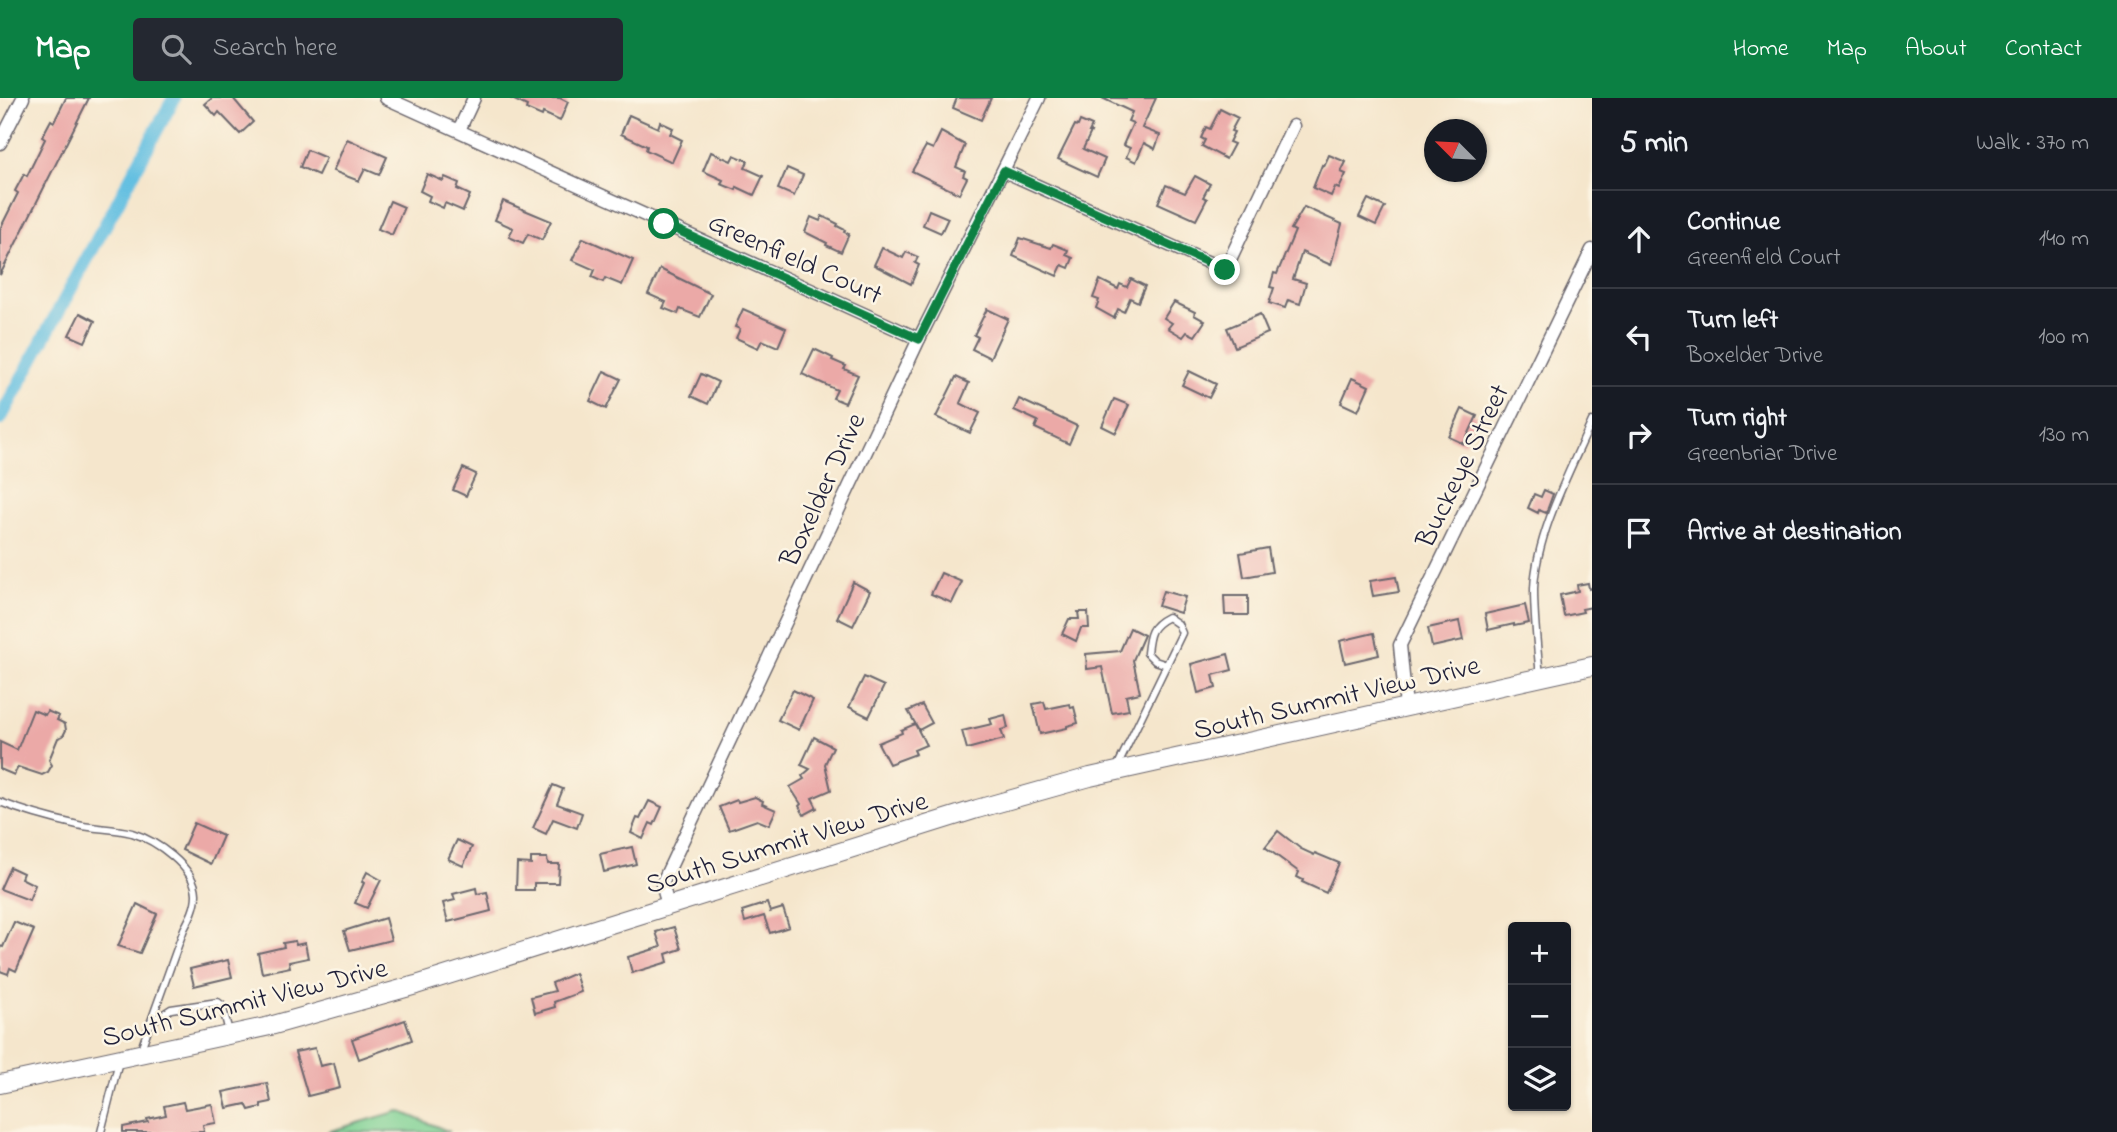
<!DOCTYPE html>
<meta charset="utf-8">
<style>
body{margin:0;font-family:"Indie Flower",sans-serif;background:#242831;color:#f1f3f6}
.controls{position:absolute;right:21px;bottom:21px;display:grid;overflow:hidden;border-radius:7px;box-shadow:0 2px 5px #0004}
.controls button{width:63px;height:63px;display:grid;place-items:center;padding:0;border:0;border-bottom:2px solid #363941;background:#171b24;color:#f1f3f6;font:35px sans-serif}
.compass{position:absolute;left:1424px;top:21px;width:63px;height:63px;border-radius:50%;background:#171b24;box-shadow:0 2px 5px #0004;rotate:294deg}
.stop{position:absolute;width:21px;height:21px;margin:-16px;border:5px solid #0b8043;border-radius:50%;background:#fff}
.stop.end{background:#0b8043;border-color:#fff;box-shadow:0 2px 7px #0008}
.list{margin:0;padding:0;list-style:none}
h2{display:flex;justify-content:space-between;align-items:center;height:91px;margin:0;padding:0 28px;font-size:30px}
h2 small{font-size:23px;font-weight:400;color:#9ea1a6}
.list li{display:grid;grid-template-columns:46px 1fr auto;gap:21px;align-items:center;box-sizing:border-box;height:98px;padding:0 28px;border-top:2px solid #363941}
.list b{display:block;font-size:26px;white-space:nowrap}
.list p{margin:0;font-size:23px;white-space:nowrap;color:#9ea1a6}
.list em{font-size:23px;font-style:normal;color:#9ea1a6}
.icon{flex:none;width:38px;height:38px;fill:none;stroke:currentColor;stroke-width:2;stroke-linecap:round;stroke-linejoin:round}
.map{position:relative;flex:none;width:1592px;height:1034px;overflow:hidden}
header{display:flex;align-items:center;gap:42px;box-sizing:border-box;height:98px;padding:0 35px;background:#0b8043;color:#fff}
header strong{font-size:33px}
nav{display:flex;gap:38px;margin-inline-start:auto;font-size:24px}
.search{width:490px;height:63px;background:#242831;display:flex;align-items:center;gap:18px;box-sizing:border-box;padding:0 24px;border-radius:7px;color:#9ea1a6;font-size:26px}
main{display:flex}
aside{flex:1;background:#171b24}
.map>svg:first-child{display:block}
.green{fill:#7cd092;stroke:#4f7966;stroke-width:2}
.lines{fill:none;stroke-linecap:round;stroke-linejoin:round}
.canal{stroke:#63bfe1;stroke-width:14}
.building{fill:#eba9a7}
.lane-casing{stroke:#6c676e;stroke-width:9}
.street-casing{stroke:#6c676e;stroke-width:15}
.secondary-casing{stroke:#6c676e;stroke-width:20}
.lane{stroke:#fff;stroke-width:6}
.street{stroke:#fff;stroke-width:12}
.secondary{stroke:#fff;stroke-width:18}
.route{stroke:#0b8043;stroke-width:9}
.labels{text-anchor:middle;stroke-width:5;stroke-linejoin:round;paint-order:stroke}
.street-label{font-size:28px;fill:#22223b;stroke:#fcf5e5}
</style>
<header>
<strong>Map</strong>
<div class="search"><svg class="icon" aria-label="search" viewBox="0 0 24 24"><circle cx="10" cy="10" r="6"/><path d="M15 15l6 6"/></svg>Search here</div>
<nav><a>Home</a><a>Map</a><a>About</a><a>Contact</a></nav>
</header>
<main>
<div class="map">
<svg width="1592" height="1034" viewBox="0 0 1592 1034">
<rect width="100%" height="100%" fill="#fcf5e5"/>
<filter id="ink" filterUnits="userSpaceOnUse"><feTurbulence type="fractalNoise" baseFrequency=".0143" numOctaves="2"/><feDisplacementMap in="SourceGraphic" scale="14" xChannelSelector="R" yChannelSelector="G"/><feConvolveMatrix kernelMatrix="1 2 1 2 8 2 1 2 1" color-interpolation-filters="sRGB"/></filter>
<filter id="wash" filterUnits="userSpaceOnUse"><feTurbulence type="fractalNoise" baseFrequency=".00686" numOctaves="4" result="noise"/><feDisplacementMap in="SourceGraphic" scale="28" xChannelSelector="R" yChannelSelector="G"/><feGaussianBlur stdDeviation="1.57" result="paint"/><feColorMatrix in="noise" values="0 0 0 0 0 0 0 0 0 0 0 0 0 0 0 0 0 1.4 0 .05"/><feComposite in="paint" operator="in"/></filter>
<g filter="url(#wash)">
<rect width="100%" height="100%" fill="#f5e6cc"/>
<polygon class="green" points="399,1013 450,1034 327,1034"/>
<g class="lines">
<polyline class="canal" points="0,321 174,0"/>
</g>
<g id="blocks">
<g class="building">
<polygon points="66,0 89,0 0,177 0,131 18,95 15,93 24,76 27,78 45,41 42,39 51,22 54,24"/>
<polygon points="212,0 233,0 253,24 240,36 219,14 216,18 205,6"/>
<polygon points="510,0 560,0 568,4 560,23 543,15 542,18 526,11 527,8"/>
<polygon points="957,0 991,0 981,22 953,10"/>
<polygon points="1102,0 1156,0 1142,30 1160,37 1155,51 1144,45 1136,64 1126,59 1130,50 1123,47 1133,25 1128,23 1132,14"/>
<polygon points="1220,11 1238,20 1231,33 1234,34 1229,44 1234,46 1226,61 1202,48 1205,42 1201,40 1206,29 1210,31"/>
<polygon points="629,17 658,30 660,24 673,30 670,36 682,42 672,64 646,52 647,48 621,36"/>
<polygon points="1080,23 1092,28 1089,34 1091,34 1083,51 1105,61 1097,79 1058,61 1075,27 1078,28"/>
<polygon points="941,34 965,47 956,69 965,73 963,78 967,80 959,96 912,73 926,48 933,51"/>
<polygon points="347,41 387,59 379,77 365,71 359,83 333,73"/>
<polygon points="307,52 326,60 318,77 300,69"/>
<polygon points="711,54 731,63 734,57 748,63 745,70 763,78 754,97 737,89 736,92 721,86 723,82 703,73"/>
<polygon points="1329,57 1346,64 1341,74 1346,76 1339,91 1335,89 1331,98 1313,90 1322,67 1324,68"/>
<polygon points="787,70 803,77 794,98 778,91"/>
<polygon points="427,76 443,83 445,79 459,85 457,91 470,97 463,113 445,105 443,110 428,103 430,98 420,93"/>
<polygon points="1195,78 1210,86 1203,99 1207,101 1196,122 1158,105 1166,87 1185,95"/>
<polygon points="1368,101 1385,109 1376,127 1359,119"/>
<polygon points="390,103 404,109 392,137 378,131"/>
<polygon points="503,103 551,123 542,142 528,136 523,145 509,139 513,130 495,122"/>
<polygon points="1304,109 1342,126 1331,167 1302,154 1293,181 1306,185 1300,206 1288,202 1285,210 1269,205 1274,190 1270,189 1274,175 1277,176 1295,133 1291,131"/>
<polygon points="929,112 948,120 941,135 923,127"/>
<polygon points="822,118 838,126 837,128 845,132 844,134 849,136 841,154 826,147 827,145 805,134 811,119 820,123"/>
<polygon points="583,140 633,162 622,187 605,180 603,184 592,179 595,172 572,162"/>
<polygon points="1020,140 1051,150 1053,146 1068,152 1066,157 1073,160 1069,170 1062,167 1057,178 1013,158"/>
<polygon points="882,150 903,160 906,154 918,159 915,165 919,167 911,186 874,167"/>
<polygon points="660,171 711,196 700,219 680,211 678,216 663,210 666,204 648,196"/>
<polygon points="1131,181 1145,188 1138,204 1130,200 1124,214 1118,211 1114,220 1096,210 1099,202 1093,200 1100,182 1118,191 1120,186 1127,189"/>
<polygon points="1174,204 1195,214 1194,217 1205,223 1195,238 1187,234 1183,239 1168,230 1172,225 1164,220"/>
<polygon points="743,211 786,230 778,249 762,242 758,250 736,240 740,231 735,229"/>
<polygon points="987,211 1008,221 990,260 972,251 978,239 974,237"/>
<polygon points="80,215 95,223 85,244 69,237"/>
<polygon points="1260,216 1268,235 1235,249 1227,230"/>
<polygon points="814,251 833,260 832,262 846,268 844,271 858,277 845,305 833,300 837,292 802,276"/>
<polygon points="604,273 621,281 606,311 590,303"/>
<polygon points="1189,273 1216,286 1209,300 1182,287"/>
<polygon points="701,276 718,284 708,306 691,298"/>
<polygon points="956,279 969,285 960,305 980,315 970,335 936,319"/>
<polygon points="1352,280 1369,288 1358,313 1341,305"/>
<polygon points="1019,301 1077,328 1069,346 1035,330 1038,323 1014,312"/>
<polygon points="1114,301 1129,307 1116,335 1102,328"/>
<polygon points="1462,311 1477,318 1464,346 1449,339"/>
<polygon points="463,370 476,376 466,398 453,392"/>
<polygon points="1544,392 1553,396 1546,415 1539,412 1538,415 1528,410 1534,396 1541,399"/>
<polygon points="1268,450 1272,474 1244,479 1240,455"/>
<polygon points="941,475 962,484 952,505 931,496"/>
<polygon points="1396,479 1399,494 1373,498 1370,483"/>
<polygon points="853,484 870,493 853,528 837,520"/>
<polygon points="1588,485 1589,491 1592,490 1592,509 1582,511 1583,514 1564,518 1560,497 1578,493 1577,487"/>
<polygon points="1163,493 1185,499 1180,515 1158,508"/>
<polygon points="1224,498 1248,498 1248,517 1225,517"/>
<polygon points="1525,507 1529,525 1514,528 1514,526 1488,532 1485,516"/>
<polygon points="1078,514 1088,514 1089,530 1081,530 1076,543 1062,536 1069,521 1079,521"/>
<polygon points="1459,523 1463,542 1432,549 1428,530"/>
<polygon points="1130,530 1144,537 1133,562 1140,595 1126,598 1129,612 1112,615 1102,569 1087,571 1086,556 1120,553"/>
<polygon points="1374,535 1379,557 1345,565 1340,543"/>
<polygon points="1228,556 1232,572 1213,577 1216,590 1198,595 1191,566"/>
<polygon points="864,579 884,588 869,619 849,609"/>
<polygon points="793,592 813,602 799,632 778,622"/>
<polygon points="1044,604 1046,611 1070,606 1071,610 1074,609 1078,625 1067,628 1067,630 1040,636 1033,606"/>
<polygon points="922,607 932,625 919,632 908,613"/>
<polygon points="33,612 45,617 47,613 59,618 57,622 65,626 66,632 63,638 58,640 49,662 52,667 48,674 42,677 18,669 14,677 0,671 0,644 17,652"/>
<polygon points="1005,617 1008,630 1001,632 1004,641 967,651 962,633 992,626 990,621"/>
<polygon points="915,626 926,647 914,652 916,656 889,666 878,645 902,635 901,632"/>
<polygon points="814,639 833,649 825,666 831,692 812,700 817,710 804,717 799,708 801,706 790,689 804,681 802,678 810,671 801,667"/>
<polygon points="553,687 563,691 557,706 582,715 577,730 553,721 546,736 533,730"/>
<polygon points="755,699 763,703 762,706 776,712 769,727 757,722 729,732 719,709 737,702 738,704"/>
<polygon points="649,703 662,709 654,727 650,725 643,741 631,735 637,720 640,721"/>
<polygon points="194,725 223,738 211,766 182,752"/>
<polygon points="1278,733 1301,751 1314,757 1315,755 1339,765 1326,795 1302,784 1303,782 1297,779 1299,774 1265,749"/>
<polygon points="457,742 472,749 463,768 448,761"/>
<polygon points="632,749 636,766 604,774 600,756"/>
<polygon points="531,760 547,760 548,766 559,766 558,785 534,785 534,792 516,792 517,765 531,766"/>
<polygon points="10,769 23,775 21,780 35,787 29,802 0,791"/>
<polygon points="367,774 381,782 367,810 355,805 364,785 362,784"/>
<polygon points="476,790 477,796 487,794 491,813 448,824 443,805 455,802 453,796"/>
<polygon points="767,805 770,814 783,810 789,829 770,835 764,818 745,824 742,813"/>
<polygon points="137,806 157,816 140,855 118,848"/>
<polygon points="385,820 391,842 350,852 344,833"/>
<polygon points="14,824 34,832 16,873 10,870 8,876 0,873 0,848 3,849"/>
<polygon points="674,829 681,851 666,856 668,864 632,875 628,859 661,849 656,834"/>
<polygon points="295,843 296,847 305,845 308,860 289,864 290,869 262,875 258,855 284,849 283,845"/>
<polygon points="228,862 232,879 194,888 190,871"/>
<polygon points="575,875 581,894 554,904 555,909 535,915 531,899 555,893 552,885"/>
<polygon points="405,922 412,942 359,961 352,941"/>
<polygon points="315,950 320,968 334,965 340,990 308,998 295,954"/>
<polygon points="267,985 271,1004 261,1006 261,1009 249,1012 246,1006 227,1010 223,994"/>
<polygon points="183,1004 185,1011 212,1006 216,1025 203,1027 204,1034 123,1034 123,1029 148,1024 147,1021 166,1017 164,1008"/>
</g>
</g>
</g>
<g filter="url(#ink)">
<use href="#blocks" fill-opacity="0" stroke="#6c676e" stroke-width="2"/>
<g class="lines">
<defs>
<g id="lane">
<path d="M1540 578C1537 549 1534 520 1534 491 1536 436 1570 373 1592 323"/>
<path d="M1117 669 1182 535 1178 526 1168 519C1150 528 1149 536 1147 555L1155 563 1167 567"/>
<path d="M0 704C25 714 51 721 78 727 95 731 114 730 132 735 155 742 195 769 196 796 196 809 190 820 184 831L141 951"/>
<polyline points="151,924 171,911 218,904 222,907 229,934"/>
<polyline points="101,1034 119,963"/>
</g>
<g id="street">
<polyline points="386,0 919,241"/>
<polyline points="459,32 474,0"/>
<polyline points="0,45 23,0"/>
<polyline points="1004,73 1225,172 1293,28"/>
<polyline points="1406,609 1400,547 1592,152"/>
<polyline points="668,807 662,786 919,241 1039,0"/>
</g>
<polyline id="secondary" points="0,986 270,928 416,887 977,711 1090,679 1592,568"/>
</defs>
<use href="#lane" class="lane-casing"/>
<use href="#street" class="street-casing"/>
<use href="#secondary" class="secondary-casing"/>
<use href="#lane" class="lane"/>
<use href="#street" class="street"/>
<use href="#secondary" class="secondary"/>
</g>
</g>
<g class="lines" filter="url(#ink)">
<polyline class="route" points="664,126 919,241 1004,73 1225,172"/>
</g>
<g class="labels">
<g class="street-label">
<text transform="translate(796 159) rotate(24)" y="10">Greenfield Court</text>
<text transform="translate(1461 367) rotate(-64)" y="10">Buckeye Street</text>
<text transform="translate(821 391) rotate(-65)" y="10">Boxelder Drive</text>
<text transform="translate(1336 598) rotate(-13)" y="10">South Summit View Drive</text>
<text transform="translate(786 743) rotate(-17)" y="10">South Summit View Drive</text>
<text transform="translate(244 903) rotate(-14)" y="10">South Summit View Drive</text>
</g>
</g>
</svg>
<div class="controls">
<button>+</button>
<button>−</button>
<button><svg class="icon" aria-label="layers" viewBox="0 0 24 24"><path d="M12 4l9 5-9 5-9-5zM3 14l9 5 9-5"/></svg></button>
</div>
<svg class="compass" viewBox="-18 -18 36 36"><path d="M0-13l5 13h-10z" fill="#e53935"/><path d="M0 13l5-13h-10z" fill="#9ea1a6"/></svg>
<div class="stop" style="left:664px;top:126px"></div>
<div class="stop end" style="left:1225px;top:172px"></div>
</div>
<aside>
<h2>5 min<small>Walk · 370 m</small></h2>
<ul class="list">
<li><svg class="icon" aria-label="ahead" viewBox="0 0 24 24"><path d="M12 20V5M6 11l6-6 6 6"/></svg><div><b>Continue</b><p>Greenfield Court</p></div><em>140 m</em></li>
<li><svg class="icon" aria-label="left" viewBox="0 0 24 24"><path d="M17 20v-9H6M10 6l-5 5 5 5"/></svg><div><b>Turn left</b><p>Boxelder Drive</p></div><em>100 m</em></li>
<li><svg class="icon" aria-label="right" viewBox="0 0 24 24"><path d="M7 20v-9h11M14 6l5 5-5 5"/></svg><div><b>Turn right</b><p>Greenbriar Drive</p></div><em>130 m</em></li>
<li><svg class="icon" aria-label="arrive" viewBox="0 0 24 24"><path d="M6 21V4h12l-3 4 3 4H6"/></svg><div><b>Arrive at destination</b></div></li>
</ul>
</aside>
</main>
